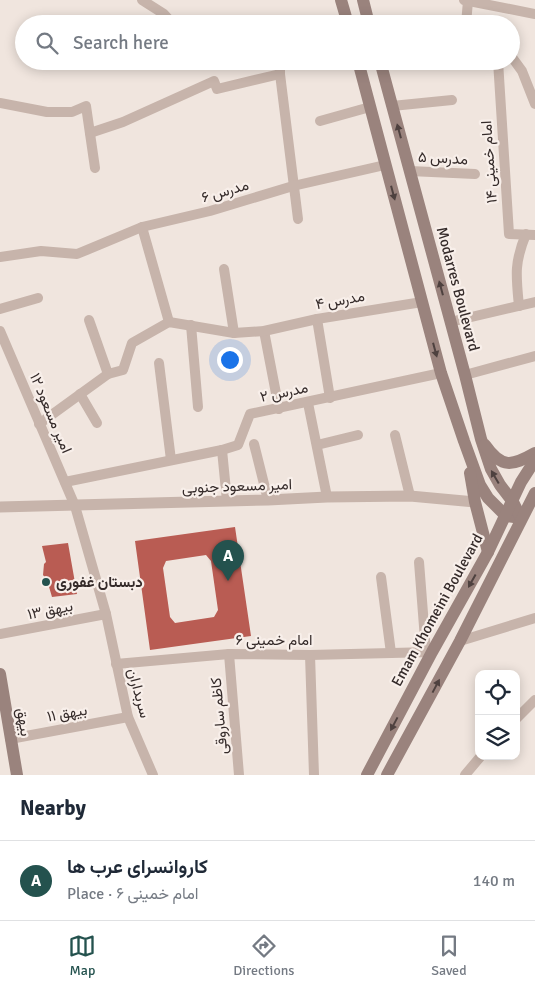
<!DOCTYPE html>
<meta charset="utf-8">
<style>
body{margin:0;font-family:Signika,Vazirmatn,sans-serif;background:#f6f6f7;color:#1f2937}
.controls{position:absolute;right:15px;bottom:15px;display:grid;overflow:hidden;border-radius:10px;box-shadow:0 2px 12px #0003}
.controls button{width:45px;height:45px;display:grid;place-items:center;padding:0;border:0;border-bottom:1px solid #e0e1e3;background:#fff;color:#1f2937;font:25px sans-serif}
.you{position:absolute;left:229px;top:359px;width:18px;height:18px;margin:-12px;border:4px solid #fff;border-radius:50%;background:#1a73e8;box-shadow:0 0 0 8px #1a73e833}
.badge{display:grid;place-items:center;width:32px;height:32px;border-radius:50%;background:#24524e;color:#fff;font-size:16px;font-weight:700}
.pin{position:absolute;translate:-50% -41px;filter:drop-shadow(0 1px 2px #0008)}
.pin::after{content:'';position:absolute;top:26px;width:18px;height:15px;background:inherit;clip-path:polygon(0 0,100% 0,50% 100%)}
.list{margin:0;padding:0;list-style:none}
h2{display:flex;justify-content:space-between;align-items:center;height:65px;margin:0;padding:0 20px;font-size:21px}
h2 small{font-size:16px;font-weight:400;color:#747a83}
.list li{display:grid;grid-template-columns:32px 1fr auto;gap:15px;align-items:center;box-sizing:border-box;height:80px;padding:0 20px;border-top:1px solid #e0e1e3}
.list b{display:block;font-size:19px;white-space:nowrap}
.list p{margin:0;font-size:16px;white-space:nowrap;color:#747a83}
.list em{font-size:16px;font-style:normal;color:#747a83}
.icon{flex:none;width:28px;height:28px;fill:none;stroke:currentColor;stroke-width:2;stroke-linecap:round;stroke-linejoin:round}
.map{position:relative;flex:none;width:535px;height:775px;overflow:hidden}
.search{position:absolute;background:#fff;box-shadow:0 2px 12px #0003;left:15px;right:15px;top:15px;height:55px;display:flex;align-items:center;gap:12px;box-sizing:border-box;padding:0 18px;border-radius:28px;color:#747a83;font-size:19px}
.sheet{height:145px;background:#fff}
nav{display:flex;justify-content:space-around;align-items:center;box-sizing:border-box;height:70px;border-top:1px solid #e0e1e3;background:#fff;font-size:14px;color:#747a83}
nav a{display:grid;justify-items:center;gap:2px}
nav .on{color:#24524e}
.map>svg:first-child{display:block}
.building{fill:#b95c53;fill-rule:evenodd}
.lines{fill:none;stroke-linecap:round;stroke-linejoin:round}
.minor{stroke:#c7b4ab;stroke-width:10}
.tertiary{stroke:#c7b4ab;stroke-width:11}
.secondary{stroke:#9a837d;stroke-width:12}
.oneway{fill:#4e413f}
.poi-dot{fill:#24524e;stroke:#f8efea;stroke-width:2}
.labels{text-anchor:middle;stroke-width:4.5;stroke-linejoin:round;paint-order:stroke}
.street-label{font-size:15px;fill:#352b2a;stroke:#f8efea}
.poi-label{font-size:15px;font-weight:bold;fill:#352b2a;stroke:#f8efea;text-anchor:start}
</style>
<div class="map">
<svg width="535" height="775" viewBox="0 0 535 775">
<rect width="100%" height="100%" fill="#f0e5de"/>
<g class="building">
<path d="M235 527 251 636 150 650 135 541ZM206 555 211 561 218 610 214 617 175 623 170 617 163 568 166 561Z"/>
<polygon points="68,543 77,594 52,597 47,580 43,575 44,564 46,562 42,546"/>
</g>
<g class="lines">
<g class="minor">
<polyline points="142,0 164,14 173,24"/>
<polyline points="464,0 535,14"/>
<polyline points="466,24 468,1"/>
<polyline points="511,56 522,71 535,104"/>
<polyline points="280,61 280,74 298,219"/>
<polyline points="498,61 509,234 535,235"/>
<polyline points="0,103 47,112 72,112 86,106 95,168"/>
<polyline points="392,106 452,100"/>
<polyline points="320,121 370,107"/>
<polyline points="90,133 123,122 214,81 217,89 280,74"/>
<polyline points="410,171 475,174"/>
<polyline points="142,227 169,322"/>
<polyline points="0,257 41,251 77,254 142,227 210,211 293,186 385,165"/>
<polyline points="224,269 234,333"/>
<path d="M519 306C516 276 514 263 526 234"/>
<polyline points="0,309 38,298"/>
<polyline points="317,319 330,398"/>
<polyline points="89,320 108,374"/>
<polyline points="450,322 535,302"/>
<polyline points="191,325 198,407"/>
<polyline points="0,331 75,506 106,614 128,717 153,775"/>
<polyline points="264,331 279,409"/>
<polyline points="159,363 171,460"/>
<polyline points="465,375 535,356"/>
<polyline points="80,394 97,423"/>
<polyline points="308,403 327,497"/>
<polyline points="39,424 108,374 123,370 132,343 169,322 234,333 264,331 317,319 422,302"/>
<polyline points="395,435 410,496"/>
<polyline points="254,444 268,500"/>
<polyline points="317,445 358,435"/>
<polyline points="222,450 227,501"/>
<polyline points="65,482 222,450 238,445 250,414 441,373"/>
<polyline points="419,562 426,652"/>
<polyline points="381,577 391,653"/>
<polyline points="0,634 106,614"/>
<polyline points="460,641 535,618"/>
<polyline points="229,654 239,775"/>
<polyline points="310,655 314,775"/>
<polyline points="116,664 229,654 310,655 432,652"/>
<polyline points="516,719 535,700"/>
<polyline points="10,739 128,717"/>
<polyline points="465,775 481,756"/>
</g>
<polyline class="tertiary" points="0,507 268,500 327,497 410,496 475,502"/>
<g class="secondary">
<polyline points="341,0 348,24"/>
<polyline points="363,0 369,24"/>
<polyline points="358,61 441,373 464,441 480,485 488,498 506,516 521,518"/>
<polyline points="380,61 465,375 481,439 491,469 500,485 513,502 521,518"/>
<path d="M485 445C502 469 512 466 535 453"/>
<polyline points="470,473 475,502 488,552"/>
<polyline points="0,674 17,775"/>
<polyline points="367,775 432,652 488,552 521,482 535,460"/>
<polyline points="387,775 460,641 535,493"/>
</g>
</g>
<defs><path id="oneway-solid" d="M-6-.8H1V-3.2L6.5 0L1 3.2V.8H-6Z" transform="scale(1.25)"/></defs>
<g class="oneway">
<use href="#oneway-solid" transform="translate(399 131) rotate(-105)"/>
<use href="#oneway-solid" transform="translate(393 193) rotate(75)"/>
<use href="#oneway-solid" transform="translate(441 288) rotate(-105)"/>
<use href="#oneway-solid" transform="translate(435 350) rotate(75)"/>
<use href="#oneway-solid" transform="translate(495 477) rotate(-120)"/>
<use href="#oneway-solid" transform="translate(472 581) rotate(119)"/>
<use href="#oneway-solid" transform="translate(436 686) rotate(-62)"/>
<use href="#oneway-solid" transform="translate(394 724) rotate(118)"/>
</g>
<circle class="poi-dot" cx="46" cy="582" r="5"/>
<g class="labels">
<g class="street-label">
<text transform="translate(443 158) rotate(3)" y="5">مدرس ۵</text>
<text transform="translate(489 162) rotate(-94)" y="5">امام خمینی ۱۴</text>
<text transform="translate(225 191) rotate(-16)" y="5">مدرس ۶</text>
<text transform="translate(458 289) rotate(75)" y="5">Modarres Boulevard</text>
<text transform="translate(340 300) rotate(-10)" y="5">مدرس ۴</text>
<text transform="translate(284 392) rotate(-12)" y="5">مدرس ۲</text>
<text transform="translate(51 413) rotate(67)" y="5">امیر مسعود ۱۲</text>
<text transform="translate(237 486) rotate(-2)" y="5">امیر مسعود جنوبی</text>
<text transform="translate(50 610) rotate(-11)" y="5">بیهق ۱۳</text>
<text transform="translate(437 610) rotate(-61)" y="5">Emam Khomeini Boulevard</text>
<text x="274" y="645">امام خمینی ۶</text>
<text transform="translate(139 693) rotate(75)" y="5">سربداران</text>
<text transform="translate(67 713) rotate(-10)" y="5">بیهق ۱۱</text>
<text transform="translate(219 716) rotate(-95)" y="5">کاظم ساروقی</text>
<text transform="translate(24 722) rotate(81)" y="5">بیهق</text>
</g>
<g class="poi-label">
<text x="56" y="587">دبستان غفوری</text>
</g>
</g>
</svg>
<div class="controls">
<button><svg class="icon" aria-label="locate" viewBox="0 0 24 24"><circle cx="12" cy="12" r="6"/><path d="M12 2v4M12 18v4M2 12h4M18 12h4"/></svg></button>
<button><svg class="icon" aria-label="layers" viewBox="0 0 24 24"><path d="M12 4l9 5-9 5-9-5zM3 14l9 5 9-5"/></svg></button>
</div>
<div class="you"></div>
<div class="pin badge" style="left:228px;top:581px">A</div>
<div class="search"><svg class="icon" aria-label="search" viewBox="0 0 24 24"><circle cx="10" cy="10" r="6"/><path d="M15 15l6 6"/></svg>Search here</div>
</div>
<section class="sheet">
<h2>Nearby<small></small></h2>
<ul class="list">
<li><span class="badge">A</span><div><b>کاروانسرای عرب ها</b><p>Place · امام خمینی ۶</p></div><em>140 m</em></li>
</ul>
</section>
<nav>
<a class="on"><svg class="icon" aria-label="map" viewBox="0 0 24 24"><path d="M3 6l6-2 6 2 6-2v14l-6 2-6-2-6 2zM9 4v14M15 6v14"/></svg>Map</a>
<a><svg class="icon" aria-label="directions" viewBox="0 0 24 24"><path d="M12 3l9 9-9 9-9-9zM9 14v-3h6M13 9l2 2-2 2"/></svg>Directions</a>
<a><svg class="icon" aria-label="saved" viewBox="0 0 24 24"><path d="M7 4h10v16l-5-4-5 4z"/></svg>Saved</a>
</nav>
